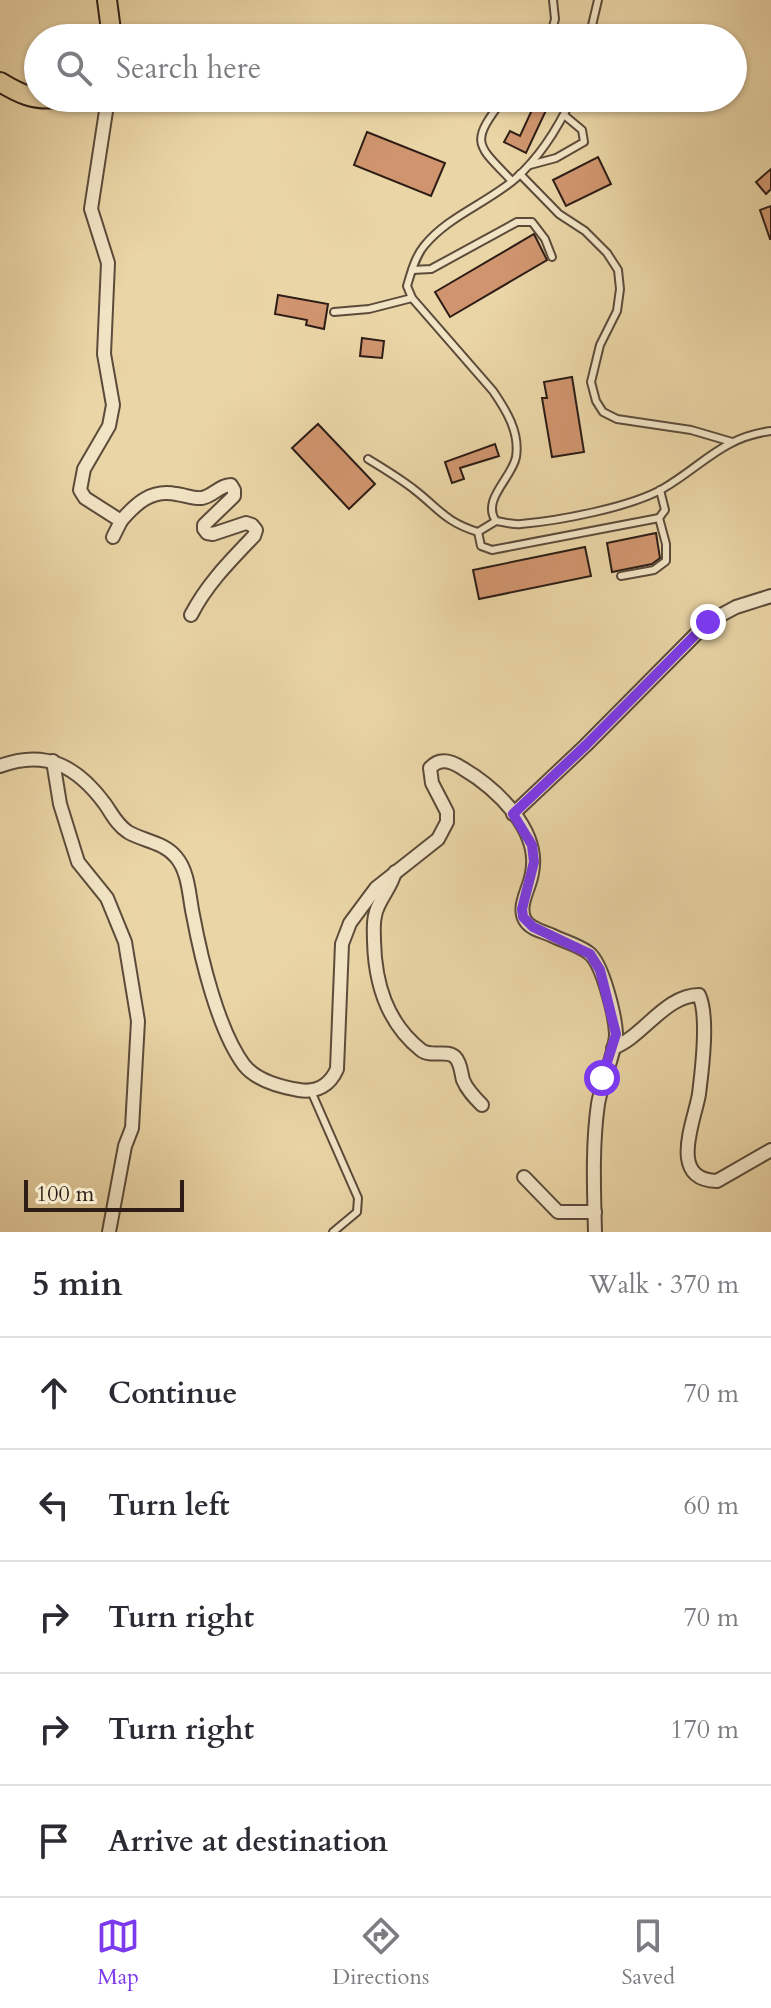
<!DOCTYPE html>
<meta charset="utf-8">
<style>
body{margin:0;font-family:Cardo,serif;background:#f2f2f3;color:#2b2b33}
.scale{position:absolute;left:24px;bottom:20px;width:160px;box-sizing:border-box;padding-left:8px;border:4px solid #2d1d16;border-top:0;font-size:22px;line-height:28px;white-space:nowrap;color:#2d1d16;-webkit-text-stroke:6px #f1e4c5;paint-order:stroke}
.stop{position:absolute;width:24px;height:24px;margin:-18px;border:6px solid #7c3aed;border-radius:50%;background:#fff}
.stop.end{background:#7c3aed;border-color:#fff;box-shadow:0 2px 8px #0008}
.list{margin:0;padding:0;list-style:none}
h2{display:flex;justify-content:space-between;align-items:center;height:104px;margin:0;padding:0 32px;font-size:34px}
h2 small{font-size:26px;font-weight:400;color:#7c7c81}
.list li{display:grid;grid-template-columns:52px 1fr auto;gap:24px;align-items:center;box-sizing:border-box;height:112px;padding:0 32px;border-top:2px solid #e1e1e2}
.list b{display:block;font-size:30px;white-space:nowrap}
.list em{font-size:26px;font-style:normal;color:#7c7c81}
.icon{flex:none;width:44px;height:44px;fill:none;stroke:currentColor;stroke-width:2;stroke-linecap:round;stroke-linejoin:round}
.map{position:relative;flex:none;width:771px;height:1232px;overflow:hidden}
.search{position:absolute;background:#fff;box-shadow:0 2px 6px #0004;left:24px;right:24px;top:24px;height:88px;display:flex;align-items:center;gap:20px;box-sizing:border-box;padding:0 28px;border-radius:44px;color:#7c7c81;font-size:30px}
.sheet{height:664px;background:#fff}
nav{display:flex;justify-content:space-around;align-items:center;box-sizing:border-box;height:112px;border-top:2px solid #e1e1e2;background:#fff;font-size:22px;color:#7c7c81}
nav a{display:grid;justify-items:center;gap:4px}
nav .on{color:#7c3aed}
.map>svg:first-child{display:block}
.building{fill:#d0956e;stroke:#2d1d16;stroke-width:2}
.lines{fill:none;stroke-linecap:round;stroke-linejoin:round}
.lane-casing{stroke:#5c4b3a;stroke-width:10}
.street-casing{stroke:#5c4b3a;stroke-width:16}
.primary-casing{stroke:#2d1d16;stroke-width:22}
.lane{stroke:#f1e4c5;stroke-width:6}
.street{stroke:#f1e4c5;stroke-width:12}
.primary{stroke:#ead5a6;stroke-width:18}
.route{stroke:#7c3aed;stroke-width:10}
</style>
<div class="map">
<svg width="771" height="1232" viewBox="0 0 771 1232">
<rect width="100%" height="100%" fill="#ead5a6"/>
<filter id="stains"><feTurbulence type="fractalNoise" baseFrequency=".0025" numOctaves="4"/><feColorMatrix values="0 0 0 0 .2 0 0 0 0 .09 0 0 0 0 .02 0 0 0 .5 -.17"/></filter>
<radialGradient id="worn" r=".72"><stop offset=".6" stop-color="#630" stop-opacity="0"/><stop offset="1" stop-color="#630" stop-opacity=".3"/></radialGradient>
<g class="building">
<polygon points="537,99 549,104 526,153 504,142 510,131 520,136"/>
<polygon points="367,132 445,163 431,196 354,165"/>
<polygon points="598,157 611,184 566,206 553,180"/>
<polygon points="771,169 771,189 766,194 756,182"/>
<polygon points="771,206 771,239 770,239 760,210"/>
<polygon points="534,234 547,260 450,317 435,292"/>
<polygon points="278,295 328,304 324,329 306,325 307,320 275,314"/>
<polygon points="362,338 384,341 382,358 360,356"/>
<polygon points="572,377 584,452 552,457 542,398 547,398 544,382"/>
<polygon points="318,424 375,484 349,509 292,448"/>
<polygon points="495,444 499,456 460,468 464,479 452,483 445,462"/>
<polygon points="656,533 660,558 652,564 612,572 607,543"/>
<polygon points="585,547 591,576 479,599 473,570"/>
</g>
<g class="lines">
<defs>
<g id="lane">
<polyline points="550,38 555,19 553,0"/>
<polyline points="589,38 598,0"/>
<path d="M504 98C470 143 475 143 512 181"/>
<path d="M572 98C558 128 540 157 515 179 487 203 447 217 424 246 415 257 411 273 407 286L412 298 493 391C506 410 520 432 516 457 512 478 481 500 496 521 504 522 513 525 521 524 558 521 632 507 664 488 703 465 723 437 771 431"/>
<polyline points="530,165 556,158 584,142 582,130 564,115"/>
<polyline points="520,174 559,214 585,231 607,253 618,270 620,289 617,311 600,345 591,382 596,401 603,412 617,419 691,430 732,442"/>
<polyline points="412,270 431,269 517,222 532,222 545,239 552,257"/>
<polyline points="334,312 369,309 412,298"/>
<path d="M368 459C384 469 401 479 416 491 440 510 446 522 478 532L481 546 492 550 659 518 665 510 660 490"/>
<polyline points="478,532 496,521"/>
<polyline points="621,576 654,570 666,561 666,544 659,518"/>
<polyline points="311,1091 358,1198 357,1212 333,1232"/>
</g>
<g id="street">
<path d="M108 98 91 209 108 263 104 354 113 405 109 426 84 469 80 490 85 498 121 521C136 503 152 489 176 494 185 495 193 499 202 498 213 496 220 485 231 485L234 490V496L204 525V529L207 533 213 534 246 523 252 525 256 530 254 536C230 561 207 584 191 615"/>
<polyline points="113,537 121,521"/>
<polyline points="53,761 60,804 78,862 107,898 125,942 138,1021 132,1128 125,1146 109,1232"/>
<path d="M0 766C45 749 77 766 105 804 112 814 117 825 128 832 143 841 164 842 176 857 189 872 189 897 193 915 201 958 218 1030 244 1065 256 1080 281 1087 299 1090 317 1093 330 1085 337 1069L342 944 350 923 376 888 438 839 447 822V812L432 783 430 768C440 757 451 761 462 768 496 788 541 830 532 873 530 888 517 906 525 920 530 929 542 931 551 935 563 941 579 945 589 953 603 964 615 1016 616 1033 617 1047 601 1085 598 1104 592 1146 594 1190 595 1232"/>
<polyline points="513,814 586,745 708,622 736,607 771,596"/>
<path d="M395 872C391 889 377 901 375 916 373 924 374 933 374 941 375 983 386 1022 421 1050 431 1058 447 1049 455 1057 461 1063 461 1073 463 1080 467 1090 475 1098 482 1105"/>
<path d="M613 1048C643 1037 665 995 699 995 709 1016 702 1070 699 1094 695 1120 667 1180 717 1181L771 1150"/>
<polyline points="524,1177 558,1212 595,1212"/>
</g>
<g id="primary">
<polyline points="107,0 112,38"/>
<path d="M0 82C18 93 34 101 56 98"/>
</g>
</defs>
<use href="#lane" class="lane-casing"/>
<use href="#street" class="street-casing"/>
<use href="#primary" class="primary-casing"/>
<use href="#lane" class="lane"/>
<use href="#street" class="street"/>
<use href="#primary" class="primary"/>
</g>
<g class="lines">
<polyline class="route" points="602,1078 616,1034 600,970 590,954 533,927 523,917 522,909 534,862 532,845 513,814 586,745 708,622"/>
</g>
<rect width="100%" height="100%" filter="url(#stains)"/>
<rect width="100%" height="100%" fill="url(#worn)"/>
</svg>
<div class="scale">100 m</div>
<div class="stop" style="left:602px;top:1078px"></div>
<div class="stop end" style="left:708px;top:622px"></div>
<div class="search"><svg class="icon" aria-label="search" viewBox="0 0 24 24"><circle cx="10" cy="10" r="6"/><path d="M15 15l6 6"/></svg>Search here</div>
</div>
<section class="sheet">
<h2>5 min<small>Walk · 370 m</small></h2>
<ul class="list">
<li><svg class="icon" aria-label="ahead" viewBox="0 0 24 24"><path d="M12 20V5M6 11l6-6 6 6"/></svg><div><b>Continue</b></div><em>70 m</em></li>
<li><svg class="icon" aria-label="left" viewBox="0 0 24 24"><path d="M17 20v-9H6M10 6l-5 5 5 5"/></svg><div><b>Turn left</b></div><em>60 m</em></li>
<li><svg class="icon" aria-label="right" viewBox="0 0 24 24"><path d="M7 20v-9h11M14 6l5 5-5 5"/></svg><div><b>Turn right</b></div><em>70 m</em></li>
<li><svg class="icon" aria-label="right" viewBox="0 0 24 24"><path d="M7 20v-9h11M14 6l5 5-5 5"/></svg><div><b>Turn right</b></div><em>170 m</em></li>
<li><svg class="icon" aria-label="arrive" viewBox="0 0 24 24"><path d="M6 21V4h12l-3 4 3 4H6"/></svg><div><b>Arrive at destination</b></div></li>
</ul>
</section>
<nav>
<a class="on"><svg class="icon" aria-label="map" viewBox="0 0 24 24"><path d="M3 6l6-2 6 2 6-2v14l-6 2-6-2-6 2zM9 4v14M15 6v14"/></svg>Map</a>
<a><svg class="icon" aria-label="directions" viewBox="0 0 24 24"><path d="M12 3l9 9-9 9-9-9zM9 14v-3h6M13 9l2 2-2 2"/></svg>Directions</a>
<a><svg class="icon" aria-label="saved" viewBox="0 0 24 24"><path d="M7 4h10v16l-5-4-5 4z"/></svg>Saved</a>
</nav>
